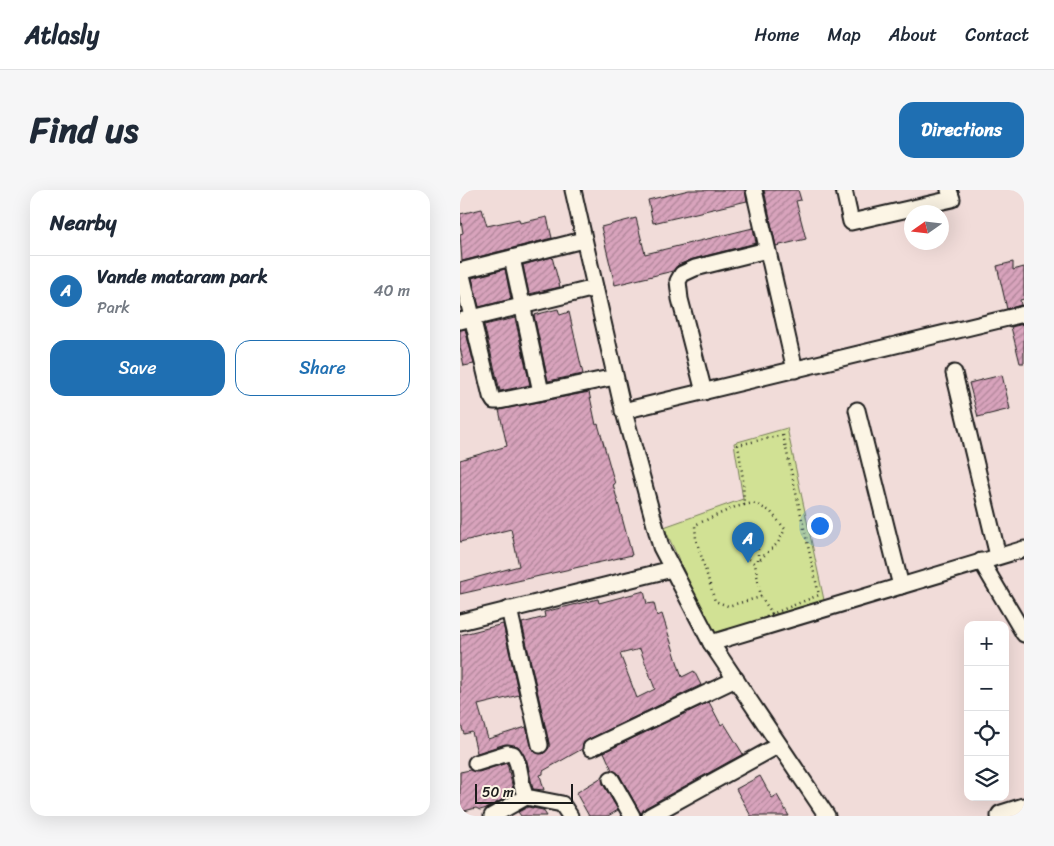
<!DOCTYPE html>
<meta charset="utf-8">
<style>
body{margin:0;font-family:Sriracha,sans-serif;background:#f6f6f7;color:#1f2937}
.controls{position:absolute;right:15px;bottom:15px;display:grid;overflow:hidden;border-radius:10px;box-shadow:0 5px 20px #0002}
.controls button{width:45px;height:45px;display:grid;place-items:center;padding:0;border:0;border-bottom:1px solid #e0e1e3;background:#fff;color:#1f2937;font:25px sans-serif}
.compass{position:absolute;left:444px;top:15px;width:45px;height:45px;border-radius:50%;background:#fff;box-shadow:0 5px 20px #0002;rotate:256deg}
.scale{position:absolute;left:15px;bottom:12px;width:98px;box-sizing:border-box;padding-left:5px;border:2px solid #1c1c1c;border-top:0;font-size:14px;line-height:18px;white-space:nowrap;color:#1c1c1c;-webkit-text-stroke:4px #fcf5e5;paint-order:stroke}
.you{position:absolute;left:359px;top:335px;width:18px;height:18px;margin:-12px;border:4px solid #fff;border-radius:50%;background:#1a73e8;box-shadow:0 0 0 8px #1a73e833}
.badge{display:grid;place-items:center;width:32px;height:32px;border-radius:50%;background:#1f6fb2;color:#fff;font-size:16px;font-weight:700}
.pin{position:absolute;translate:-50% -41px;filter:drop-shadow(0 1px 2px #0008)}
.pin::after{content:'';position:absolute;top:26px;width:18px;height:15px;background:inherit;clip-path:polygon(0 0,100% 0,50% 100%)}
.list{margin:0;padding:0;list-style:none}
h2{display:flex;justify-content:space-between;align-items:center;height:65px;margin:0;padding:0 20px;font-size:21px}
h2 small{font-size:16px;font-weight:400;color:#747a83}
.list li{display:grid;grid-template-columns:32px 1fr auto;gap:15px;align-items:center;box-sizing:border-box;height:70px;padding:0 20px;border-top:1px solid #e0e1e3}
.list b{display:block;font-size:19px;white-space:nowrap}
.list p{margin:0;font-size:16px;white-space:nowrap;color:#747a83}
.list em{font-size:16px;font-style:normal;color:#747a83}
.actions{display:flex;gap:10px;padding:15px 20px}
.actions a{flex:1;padding:11px 0;border:1px solid #1f6fb2;border-radius:15px;text-align:center;font-size:18px;color:#1f6fb2}
.actions .main{background:#1f6fb2;color:#fff}
.icon{flex:none;width:28px;height:28px;fill:none;stroke:currentColor;stroke-width:2;stroke-linecap:round;stroke-linejoin:round}
.map{position:relative;flex:none;width:564px;height:626px;overflow:hidden;border-radius:15px}
header{display:flex;align-items:center;gap:30px;box-sizing:border-box;height:70px;padding:0 25px;background:#fff;border-bottom:1px solid #e0e1e3}
header strong{font-size:24px}
nav{display:flex;gap:28px;margin-inline-start:auto;font-size:18px}
.intro{display:flex;align-items:center;justify-content:space-between;box-sizing:border-box;height:120px;padding:0 30px}
h1{margin:0;font-size:35px}
.button{padding:12px 22px;border-radius:15px;background:#1f6fb2;color:#fff;font-size:18px;font-weight:700}
main{display:flex;gap:30px;padding:0 30px}
aside{flex:1;background:#fff;border-radius:15px;box-shadow:0 5px 20px #0002}
.map>svg:first-child{display:block}
.green{fill:#d1e194;stroke:#767e58}
.building{fill:url(#building-hatch);stroke:#1c1c1c;fill-rule:evenodd}
.lines{fill:none;stroke-linecap:round;stroke-linejoin:round}
.street-casing{stroke:#1c1c1c;stroke-width:19}
.secondary-casing{stroke:#1c1c1c;stroke-width:25}
.path{stroke:#1c1c1c;stroke-width:2.5;stroke-dasharray:1 4;stroke-linecap:butt}
.street{stroke:#fcf5e5;stroke-width:15}
.secondary{stroke:#fcf5e5;stroke-width:21}
</style>
<header>
<strong>Atlasly</strong>
<nav><a>Home</a><a>Map</a><a>About</a><a>Contact</a></nav>
</header>
<div class="intro"><h1>Find us</h1><a class="button">Directions</a></div>
<main>
<aside>
<h2>Nearby<small></small></h2>
<ul class="list">
<li><span class="badge">A</span><div><b>Vande mataram park</b><p>Park</p></div><em>40 m</em></li>
</ul>
<div class="actions"><a class="main">Save</a><a>Share</a></div>
</aside>
<div class="map">
<svg width="564" height="626" viewBox="0 0 564 626">
<defs>
<pattern id="building-hatch" width="6" height="6" patternUnits="userSpaceOnUse" patternTransform="scale(1.25)"><rect width="6" height="6" fill="#d8a3bc"/><path d="M-1 1l2-2M0 6l6-6M5 7l2-2" fill="none" stroke="#ae8498"/></pattern>
</defs>
<rect width="100%" height="100%" fill="#f1dcd9"/>
<filter id="ink" filterUnits="userSpaceOnUse"><feTurbulence type="fractalNoise" baseFrequency=".02" numOctaves="2"/><feDisplacementMap in="SourceGraphic" scale="10" xChannelSelector="R" yChannelSelector="G"/><feConvolveMatrix kernelMatrix="1 2 1 2 8 2 1 2 1" color-interpolation-filters="sRGB"/></filter>
<g filter="url(#ink)">
<polygon class="green" points="327,238 364,410 255,449 204,337 283,309 274,253"/>
<g class="building">
<polygon points="229,0 285,0 287,11 193,33 188,10"/>
<polygon points="304,0 338,0 341,10 336,11 346,49 316,56"/>
<polygon points="22,19 27,36 59,29 60,33 87,27 92,48 2,71 0,44 3,43 0,24"/>
<polygon points="176,28 185,64 293,38 296,53 233,69 218,75 213,81 155,95 141,37"/>
<polygon points="92,67 100,97 69,104 63,75"/>
<polygon points="553,72 553,80 564,77 564,109 560,110 561,115 547,119 537,76"/>
<polygon points="45,79 51,109 19,117 12,88"/>
<polygon points="98,119 100,125 109,122 123,184 88,191 74,125"/>
<polygon points="55,128 70,195 40,201 24,135"/>
<polygon points="564,134 564,173 560,173 551,137"/>
<polygon points="5,139 14,174 4,176 0,157 0,140"/>
<polygon points="542,185 550,219 518,227 509,193"/>
<polygon points="129,202 136,235 138,234 155,294 153,294 172,365 0,404 0,392 59,376 51,339 0,352 0,270 47,256 39,220"/>
<path d="M184 401 187 414 194 413 197 426 202 424 222 487 234 481 241 495 127 550 122 559 83 581V584L80 585 84 600 73 599 67 571 58 556 45 554 17 563 12 542 4 544 0 532V445L43 434 59 505 18 515 28 549 66 537 73 561 83 564 89 558V553L62 433 85 427 84 422 138 409 139 413ZM180 459 195 499 177 508 160 464Z"/>
<polygon points="249,512 261,535 264,533 283,564 185,618 181,624 159,584 152,580 144,562"/>
<polygon points="47,573 54,603 27,618 20,620 16,618 0,622 0,582 10,580 19,582"/>
<polygon points="300,586 312,608 317,605 329,626 291,626 276,599"/>
<polygon points="142,587 143,594 158,620 148,626 129,626 116,603"/>
<polygon points="68,617 83,620 87,626 61,626 58,622"/>
</g>
<g class="lines">
<defs>
<g id="street">
<polyline points="113,0 161,211 201,357 251,453 367,626"/>
<polyline points="294,0 335,180"/>
<polyline points="384,0 391,32 492,9 489,0"/>
<polyline points="52,68 81,202"/>
<polyline points="0,81 123,50"/>
<polyline points="1,81 31,206 34,211 39,211 155,187"/>
<polyline points="0,131 135,98"/>
<polyline points="494,183 538,366"/>
<polyline points="244,202 220,109 218,91 222,84 235,78 307,60"/>
<polyline points="397,220 441,396"/>
<polyline points="163,221 564,124"/>
<polyline points="521,371 564,444"/>
<polyline points="49,419 80,555"/>
<polyline points="0,432 212,379"/>
<polyline points="251,453 564,359"/>
<polyline points="131,558 276,489"/>
<path d="M16 573 48 563 53 564C62 576 59 594 66 607L102 614 110 626"/>
<polyline points="151,589 172,626"/>
<polyline points="32,626 66,607"/>
<polyline points="190,626 319,555"/>
</g>
<polyline id="secondary" points="542,626 564,619"/>
</defs>
<use href="#street" class="street-casing"/>
<use href="#secondary" class="secondary-casing"/>
<g class="path">
<polygon points="323,245 359,405 307,426 312,423 301,407 268,416 255,411 236,349 235,335 275,317 284,315 283,289 278,255"/>
<polyline points="284,315 293,313 310,321 325,339 318,353 298,371 298,345 286,344 283,354 284,365 295,374 301,407"/>
</g>
<use href="#street" class="street"/>
<use href="#secondary" class="secondary"/>
</g>
</g>
</svg>
<div class="controls">
<button>+</button>
<button>−</button>
<button><svg class="icon" aria-label="locate" viewBox="0 0 24 24"><circle cx="12" cy="12" r="6"/><path d="M12 2v4M12 18v4M2 12h4M18 12h4"/></svg></button>
<button><svg class="icon" aria-label="layers" viewBox="0 0 24 24"><path d="M12 4l9 5-9 5-9-5zM3 14l9 5 9-5"/></svg></button>
</div>
<svg class="compass" viewBox="-18 -18 36 36"><path d="M0-13l5 13h-10z" fill="#e53935"/><path d="M0 13l5-13h-10z" fill="#747a83"/></svg>
<div class="scale">50 m</div>
<div class="you"></div>
<div class="pin badge" style="left:288px;top:373px">A</div>
</div>
</main>
